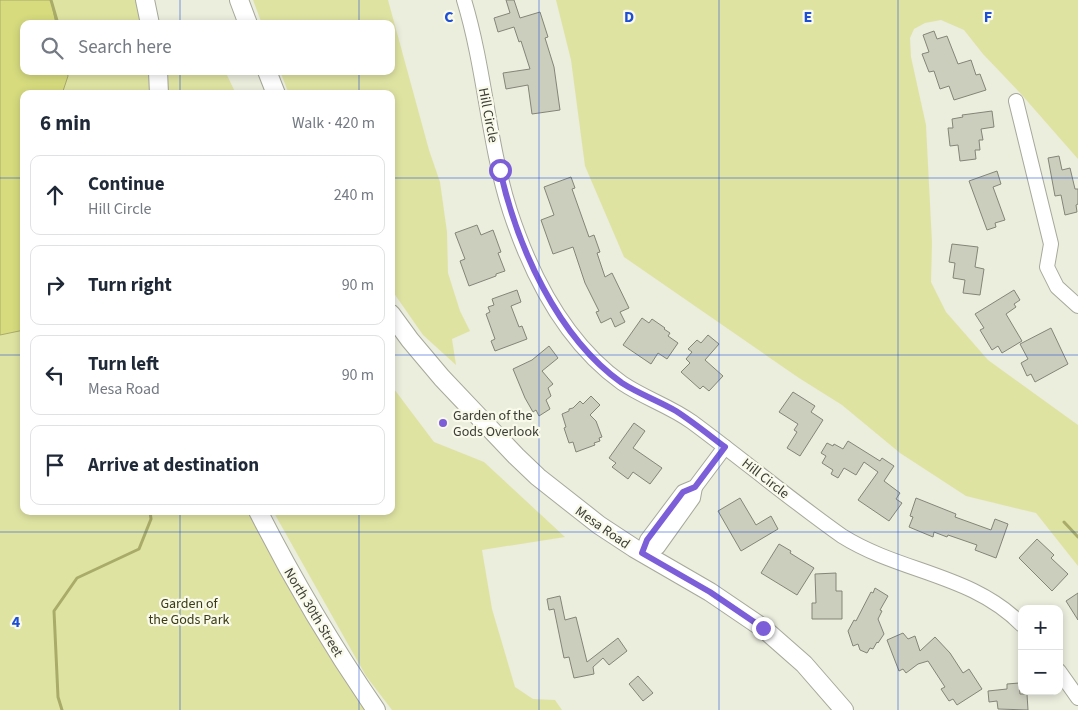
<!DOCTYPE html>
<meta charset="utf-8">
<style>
body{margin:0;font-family:"Source Sans 3",sans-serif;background:#f6f6f7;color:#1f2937}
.controls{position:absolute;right:15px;bottom:15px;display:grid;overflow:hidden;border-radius:10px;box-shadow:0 2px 8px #0003}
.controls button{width:45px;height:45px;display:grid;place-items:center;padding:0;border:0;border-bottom:1px solid #e0e1e3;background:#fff;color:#1f2937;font:25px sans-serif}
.stop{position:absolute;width:15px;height:15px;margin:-11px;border:4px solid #7c5ed9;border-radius:50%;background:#fff}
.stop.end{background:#7c5ed9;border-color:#fff;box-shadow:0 1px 5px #0008}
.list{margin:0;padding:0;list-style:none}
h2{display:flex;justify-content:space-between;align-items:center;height:65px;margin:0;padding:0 20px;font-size:21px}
h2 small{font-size:16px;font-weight:400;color:#747a83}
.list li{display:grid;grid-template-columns:32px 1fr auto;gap:15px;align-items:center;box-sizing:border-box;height:80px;margin:0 10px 10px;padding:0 10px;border:1px solid #e0e1e3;border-radius:10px}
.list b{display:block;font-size:19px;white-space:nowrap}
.list p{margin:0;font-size:16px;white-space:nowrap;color:#747a83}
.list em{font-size:16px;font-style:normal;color:#747a83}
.icon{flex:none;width:28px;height:28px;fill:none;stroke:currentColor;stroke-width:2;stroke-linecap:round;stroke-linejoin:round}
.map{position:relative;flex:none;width:1078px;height:710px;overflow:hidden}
.search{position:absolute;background:#fff;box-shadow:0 2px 8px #0003;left:20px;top:20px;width:375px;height:55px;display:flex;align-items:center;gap:12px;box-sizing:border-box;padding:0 18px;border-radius:10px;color:#747a83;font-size:19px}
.panel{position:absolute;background:#fff;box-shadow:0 2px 8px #0003;left:20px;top:90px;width:375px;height:425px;border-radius:10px}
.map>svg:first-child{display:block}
.green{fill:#dfe3a2}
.water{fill:#d7db7e;stroke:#a9ac69}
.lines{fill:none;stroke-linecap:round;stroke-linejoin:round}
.stream{stroke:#a9ac69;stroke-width:3}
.building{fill:#cbcdbd;stroke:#848577}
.minor-casing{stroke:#a7a89a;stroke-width:16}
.major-casing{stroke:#a7a89a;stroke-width:20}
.minor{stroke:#fff;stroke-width:14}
.major{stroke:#fff;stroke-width:18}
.route{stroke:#7c5ed9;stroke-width:6}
.grid{fill:none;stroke:#1d4ed8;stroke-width:1;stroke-opacity:0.55}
.poi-dot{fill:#7c5ed9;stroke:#f9faea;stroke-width:2}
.labels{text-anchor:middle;stroke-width:4.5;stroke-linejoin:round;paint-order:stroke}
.street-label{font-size:14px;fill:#3d3e37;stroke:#f9faea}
.poi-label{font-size:14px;fill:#3d3e37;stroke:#f9faea;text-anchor:start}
.park-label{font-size:14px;fill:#3a3b14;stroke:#f9faea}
.grid-label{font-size:16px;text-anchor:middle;font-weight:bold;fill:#1d4ed8;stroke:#f9faea;stroke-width:4.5;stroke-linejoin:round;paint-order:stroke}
</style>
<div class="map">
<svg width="1078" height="710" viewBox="0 0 1078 710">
<rect width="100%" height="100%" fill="#ebeddd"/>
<g class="green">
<polygon points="0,0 137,0 141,24 24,24 24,71 151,71 150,94 24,94 24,511 249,511 327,652 365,710 0,710"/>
<polygon points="253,0 388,0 429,150 440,182 447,232 448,273 460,311 470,331 452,339 456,365 423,335 391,289 391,94 289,94 280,71 391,71 391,24 262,24"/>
<polygon points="556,0 1078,0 1078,159 1021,94 983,54 964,30 941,20 925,23 914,29 910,38 911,57 926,125 932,243 931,282 946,312 988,360 1078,425 1078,566 1036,513 966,496 900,453 842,405 799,378 624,257 585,166 571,60"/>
<polygon points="167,71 225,71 236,94 166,94"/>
<polygon points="391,385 434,442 484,462 565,537 482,550 492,609 515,687 533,699 555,700 562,710 392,710 366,676 273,511 391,511"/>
</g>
<polygon class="water" points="0,0 51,0 56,24 24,24 24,71 67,71 68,76 62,94 24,94 24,330 0,335"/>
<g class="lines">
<g class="stream">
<polyline points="51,0 58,24"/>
<polyline points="1064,522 1078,537"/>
<polyline points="62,710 58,697 54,611 77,578 139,549 151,519 150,511"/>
</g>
</g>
<g class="building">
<polygon points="506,0 514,0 520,18 540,12 548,37 545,38 554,67 560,110 532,114 528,85 506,89 503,73 530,69 521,41 519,42 514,27 498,32 494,18 510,13"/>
<polygon points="934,31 937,39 947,36 958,64 971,60 976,75 980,74 986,90 954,100 949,86 940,89 934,71 929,72 922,54 929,52 923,35"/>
<polygon points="992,111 994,127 981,129 983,140 979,140 980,150 975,150 976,159 960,161 958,145 950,146 948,128 953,128 952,119 963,117 962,115"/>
<polygon points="1059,156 1062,170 1070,168 1075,189 1078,189 1078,204 1076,205 1077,212 1065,215 1061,195 1055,196 1048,158"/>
<polygon points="997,171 1001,184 993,187 1005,220 995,223 996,227 987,230 969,181"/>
<polygon points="571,177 575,188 572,189 589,237 594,235 600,252 597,253 605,277 612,273 629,308 620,312 625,322 615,327 611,318 601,323 596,312 599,311 585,283 573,247 553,254 541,220 554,215 544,187"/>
<polygon points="477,225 481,235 493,230 501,252 498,253 505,271 496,274 496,276 469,286 460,261 465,259 455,233"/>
<polygon points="952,244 978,247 975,267 984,269 980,295 963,293 965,280 953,278 955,263 949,262"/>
<polygon points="517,290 521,302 511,306 519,327 522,326 527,339 495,351 491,341 495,339 486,314 490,312 488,307 494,305 492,299"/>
<polygon points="1014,290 1020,300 1014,304 1016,307 1006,314 1022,341 1002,353 998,346 992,350 980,330 984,328 975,314"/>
<polygon points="642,318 649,323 652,319 665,328 664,329 670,333 668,336 678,343 667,359 658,353 651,364 623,345"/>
<polygon points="1051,328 1068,364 1035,382 1031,374 1027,376 1021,363 1028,359 1020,344"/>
<polygon points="708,335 719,344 705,360 723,376 709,391 703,386 700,389 681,372 690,363 686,359 692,352 688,349 697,340 701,343"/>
<polygon points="549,346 558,358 542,371 553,384 548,388 551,396 546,400 550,409 539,416 536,410 533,412 525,398 513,369 532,360"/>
<polygon points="793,392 815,406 811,412 823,420 800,456 787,448 797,432 794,430 798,424 779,412"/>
<polygon points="591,396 600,405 590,415 596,421 602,437 599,438 600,441 594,443 595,445 576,452 573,442 569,443 564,428 566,427 562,414 569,411 569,409 573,408 580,401 583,404"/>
<polygon points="634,423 645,431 633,448 662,468 650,484 633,472 628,479 612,467 616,463 609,458"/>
<polygon points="848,441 880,461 882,458 894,466 884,481 900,493 896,499 902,503 889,521 858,500 878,472 864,462 856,475 844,468 838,478 831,474 833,470 822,463 826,456 821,453 827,443 833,446 834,444 843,449"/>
<polygon points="740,498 756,525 771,516 778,529 741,551 718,511"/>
<polygon points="916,498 956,514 955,517 991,530 995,519 1008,524 996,558 975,550 977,545 948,535 947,537 934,532 933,537 909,527 913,517 910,516"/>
<polygon points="1037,539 1054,555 1051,558 1068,574 1052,591 1019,558"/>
<polygon points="779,544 791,551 790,553 814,568 797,595 761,573"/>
<polygon points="836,573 836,591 842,591 842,619 812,619 812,603 816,603 815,574"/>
<polygon points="875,588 888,596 880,610 882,611 878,619 884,634 878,643 877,642 873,649 870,648 867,653 860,650 858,644 853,646 848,631 854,620 856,621 871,592 873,593"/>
<polygon points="1078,593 1078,620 1066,601"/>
<polygon points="560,596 565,620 576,617 587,662 618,638 627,651 609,665 603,658 593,667 594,674 574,678 569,657 564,658 554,609 549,610 547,599"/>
<polygon points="903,633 908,639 915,636 920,651 935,637 950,653 963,673 969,669 982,689 957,705 953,699 949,701 941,689 945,687 928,661 918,664 906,673 903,669 899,671 887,640"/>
<polygon points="638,676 653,693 643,701 629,684"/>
<polygon points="1019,683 1020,694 1027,694 1028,710 998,709 997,701 989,702 988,691 1007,689 1007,684"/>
</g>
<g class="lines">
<defs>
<g id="minor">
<path d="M464 0C485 69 488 142 510 211 531 275 566 343 622 383 644 398 670 406 692 422 742 459 791 500 842 536 901 573 972 574 1022 625"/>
<polyline points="1016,101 1051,244 1047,267 1057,287 1078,306"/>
<polyline points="642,553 647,540 683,492 695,487 725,447"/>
<polyline points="642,553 658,547 693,498 695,487"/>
<polyline points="1059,671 1078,698"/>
</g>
<g id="major">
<polyline points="145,0 150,24"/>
<polyline points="239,0 248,24"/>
<polyline points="158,71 159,94"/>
<polyline points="267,71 276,94"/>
<polyline points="391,314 410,340 442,378 516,456 538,477 599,525 634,548 710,592 763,628 804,664 844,710"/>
<path d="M258 511C293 580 332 646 376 710"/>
</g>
</defs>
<use href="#minor" class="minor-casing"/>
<use href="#major" class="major-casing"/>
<use href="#minor" class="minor"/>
<use href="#major" class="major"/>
</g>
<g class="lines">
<path class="route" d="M500 170C517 246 557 337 622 383 639 394 659 401 676 411 693 422 709 435 725 447L695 487 683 492 647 540 642 553 710 592 763 628"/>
</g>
<path class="grid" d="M180 0V24M359 0V24M539 0V710M719 0V710M898 0V710M180 71V94M359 71V94M0 178H24M391 178H1078M0 355H24M391 355H1078M180 511V710M359 511V710M0 532H1078"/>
<circle class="poi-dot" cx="443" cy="423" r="5"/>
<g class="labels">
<g class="street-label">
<text transform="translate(489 115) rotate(79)" y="5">Hill Circle</text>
<text transform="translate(766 478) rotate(38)" y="5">Hill Circle</text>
<text transform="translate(603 527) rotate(35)" y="5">Mesa Road</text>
<text transform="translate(314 612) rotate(59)" y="5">North 30th Street</text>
</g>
<g class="poi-label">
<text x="453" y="420">Garden of the<tspan x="453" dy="16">Gods Overlook</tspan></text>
</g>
<g class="park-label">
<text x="189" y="608">Garden of<tspan x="189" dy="16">the Gods Park</tspan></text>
</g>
</g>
<g class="grid-label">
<text x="449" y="22">C</text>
<text x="629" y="22">D</text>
<text x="808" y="22">E</text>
<text x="988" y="22">F</text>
<text x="16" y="627">4</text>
</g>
</svg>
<div class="controls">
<button>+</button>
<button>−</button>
</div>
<div class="stop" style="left:500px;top:170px"></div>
<div class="stop end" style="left:763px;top:628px"></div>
<div class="search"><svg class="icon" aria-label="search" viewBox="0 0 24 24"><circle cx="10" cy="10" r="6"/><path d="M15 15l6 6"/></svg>Search here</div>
<section class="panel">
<h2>6 min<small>Walk · 420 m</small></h2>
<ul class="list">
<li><svg class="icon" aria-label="ahead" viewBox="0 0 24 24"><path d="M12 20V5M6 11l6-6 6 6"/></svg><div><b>Continue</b><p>Hill Circle</p></div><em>240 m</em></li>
<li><svg class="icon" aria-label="right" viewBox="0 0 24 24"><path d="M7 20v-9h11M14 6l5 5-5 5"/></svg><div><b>Turn right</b></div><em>90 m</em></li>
<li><svg class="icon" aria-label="left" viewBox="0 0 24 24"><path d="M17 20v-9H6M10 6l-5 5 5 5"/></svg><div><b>Turn left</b><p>Mesa Road</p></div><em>90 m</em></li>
<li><svg class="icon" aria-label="arrive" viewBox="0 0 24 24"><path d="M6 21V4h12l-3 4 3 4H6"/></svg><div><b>Arrive at destination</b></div></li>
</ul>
</section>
</div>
